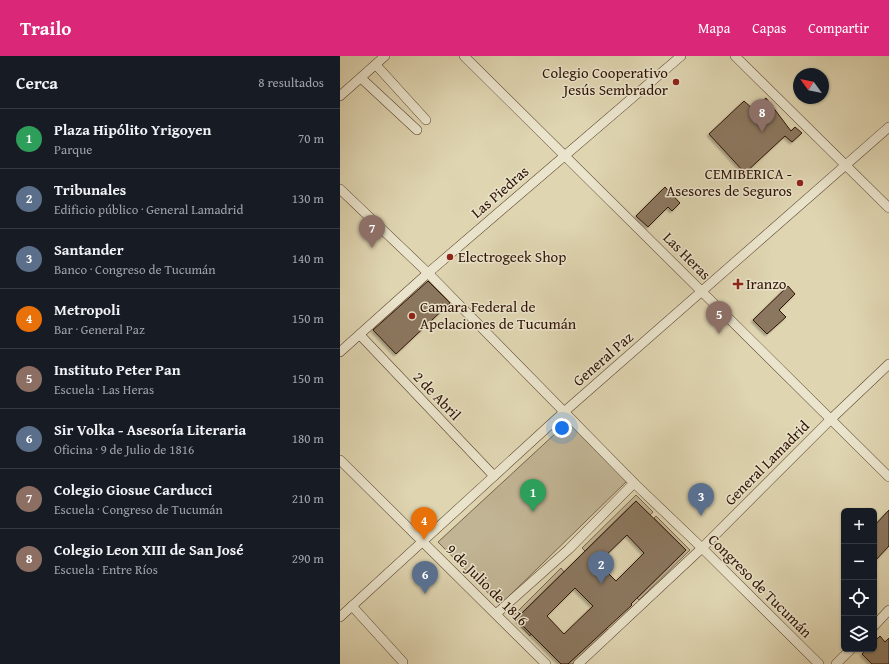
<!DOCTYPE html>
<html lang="es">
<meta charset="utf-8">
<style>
body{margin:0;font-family:"Gentium Book Plus",serif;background:#242831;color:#f1f3f6}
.controls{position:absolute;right:12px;bottom:12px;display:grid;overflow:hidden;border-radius:6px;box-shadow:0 1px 3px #0004}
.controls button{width:36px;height:36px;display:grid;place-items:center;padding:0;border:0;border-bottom:1px solid #363941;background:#171b24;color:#f1f3f6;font:20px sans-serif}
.compass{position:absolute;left:453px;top:12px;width:36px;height:36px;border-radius:50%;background:#171b24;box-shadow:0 1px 3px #0004;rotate:303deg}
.you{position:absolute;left:222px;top:372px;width:14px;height:14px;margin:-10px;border:3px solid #fff;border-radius:50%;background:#1a73e8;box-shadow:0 0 0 6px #1a73e833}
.badge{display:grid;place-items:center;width:26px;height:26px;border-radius:50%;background:#db2777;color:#fff;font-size:13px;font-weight:700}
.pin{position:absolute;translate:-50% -33px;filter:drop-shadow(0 1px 2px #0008)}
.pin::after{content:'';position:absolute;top:21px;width:14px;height:12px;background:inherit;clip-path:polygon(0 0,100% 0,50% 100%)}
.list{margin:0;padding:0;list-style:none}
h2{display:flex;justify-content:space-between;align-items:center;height:52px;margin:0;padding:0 16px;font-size:17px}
h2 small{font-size:13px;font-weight:400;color:#9ea1a6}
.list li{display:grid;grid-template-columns:26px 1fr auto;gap:12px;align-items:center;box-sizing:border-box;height:60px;padding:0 16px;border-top:1px solid #363941}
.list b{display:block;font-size:15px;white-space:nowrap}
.list p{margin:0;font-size:13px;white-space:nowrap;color:#9ea1a6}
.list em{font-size:13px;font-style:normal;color:#9ea1a6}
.icon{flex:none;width:22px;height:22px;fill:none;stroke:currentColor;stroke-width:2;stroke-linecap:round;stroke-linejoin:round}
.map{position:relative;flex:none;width:549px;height:608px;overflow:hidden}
header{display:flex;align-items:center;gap:24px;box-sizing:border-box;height:56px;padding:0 20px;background:#db2777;color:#fff}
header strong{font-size:19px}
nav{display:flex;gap:22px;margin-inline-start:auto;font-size:14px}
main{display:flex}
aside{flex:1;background:#171b24}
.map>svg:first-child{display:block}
.green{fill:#c1b494;stroke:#78634c}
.building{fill:#8b775e;stroke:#2f1204;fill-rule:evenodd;filter:url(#shadow)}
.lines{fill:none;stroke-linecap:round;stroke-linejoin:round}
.minor-casing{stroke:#5b432f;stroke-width:10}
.minor{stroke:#eae4cc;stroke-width:9}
.poi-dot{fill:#8f2418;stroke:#eae4cc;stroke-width:1.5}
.labels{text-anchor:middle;stroke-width:3;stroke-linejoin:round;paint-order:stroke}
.poi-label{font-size:15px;fill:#2f1204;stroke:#eae4cc;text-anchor:start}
.street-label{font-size:15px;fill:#2f1204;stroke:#eae4cc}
</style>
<header>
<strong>Trailo</strong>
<nav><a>Mapa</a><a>Capas</a><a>Compartir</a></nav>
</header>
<main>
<aside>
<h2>Cerca<small>8 resultados</small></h2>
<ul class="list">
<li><span class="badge" style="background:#2e9e5b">1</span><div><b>Plaza Hipólito Yrigoyen</b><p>Parque</p></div><em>70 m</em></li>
<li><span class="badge" style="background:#5c6f8a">2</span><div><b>Tribunales</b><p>Edificio público · General Lamadrid</p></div><em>130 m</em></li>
<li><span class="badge" style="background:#5c6f8a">3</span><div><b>Santander</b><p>Banco · Congreso de Tucumán</p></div><em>140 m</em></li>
<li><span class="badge" style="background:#e8710a">4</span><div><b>Metropoli</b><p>Bar · General Paz</p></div><em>150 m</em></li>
<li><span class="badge" style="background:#8d6e63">5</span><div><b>Instituto Peter Pan</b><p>Escuela · Las Heras</p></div><em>150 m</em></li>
<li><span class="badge" style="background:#5c6f8a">6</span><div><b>Sir Volka - Asesoría Literaria</b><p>Oficina · 9 de Julio de 1816</p></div><em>180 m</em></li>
<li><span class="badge" style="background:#8d6e63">7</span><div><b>Colegio Giosue Carducci</b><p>Escuela · Congreso de Tucumán</p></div><em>210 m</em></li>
<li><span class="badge" style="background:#8d6e63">8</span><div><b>Colegio Leon XIII de San José</b><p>Escuela · Entre Ríos</p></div><em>290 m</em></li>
</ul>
</aside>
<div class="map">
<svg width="549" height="608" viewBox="0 0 549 608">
<defs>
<filter id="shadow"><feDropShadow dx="-2" dy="2" stdDeviation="1" flood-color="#0004"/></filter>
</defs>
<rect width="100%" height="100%" fill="#dfd5b1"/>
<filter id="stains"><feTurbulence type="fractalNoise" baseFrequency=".005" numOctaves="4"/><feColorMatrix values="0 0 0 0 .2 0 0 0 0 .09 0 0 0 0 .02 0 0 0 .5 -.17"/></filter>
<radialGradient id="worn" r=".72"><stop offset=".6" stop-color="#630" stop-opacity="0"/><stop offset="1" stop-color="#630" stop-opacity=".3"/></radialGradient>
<g class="green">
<polygon points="230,364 287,425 160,549 98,486"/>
<polygon points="296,439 313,456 310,459 296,445 245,495 242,492"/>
<polygon points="316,460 350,494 299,544 297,542 346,494 314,462"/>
<polygon points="221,512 224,516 176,563 191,578 190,580 172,561"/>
<polygon points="266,572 268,574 232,608 228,608"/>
</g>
<g class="building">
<polygon points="426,42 451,75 455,71 462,77 452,86 445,80 405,117 369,78 404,45 413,53"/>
<polygon points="325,131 340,147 332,155 328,151 308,171 296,160"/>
<polygon points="88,225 110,247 56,298 33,274"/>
<polygon points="448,230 455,238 439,254 446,261 427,278 413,264"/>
<path d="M296 445 346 494 291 548 292 549 228 608H221L176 563ZM287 479 304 497 276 525 258 507ZM235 532 253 550 224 578 207 560Z"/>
<polygon points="549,454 549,490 534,506 534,470"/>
<polygon points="540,580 545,586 549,582 549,608 532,608 522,598 527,593 534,593 534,586"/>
</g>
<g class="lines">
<defs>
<g id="minor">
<polyline points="124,0 549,421"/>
<polyline points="395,0 549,152"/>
<polyline points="36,9 86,64"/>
<polyline points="21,22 77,74"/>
<polyline points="0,40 45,0"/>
<polyline points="0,133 88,217 294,427 362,492 479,608"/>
<polyline points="20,279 154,420"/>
<polyline points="0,296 88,217 341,0"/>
<polyline points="0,404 206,608"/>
<polyline points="12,550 63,606"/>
<polyline points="156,558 229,493 294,427"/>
<polyline points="0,561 224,356 549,71"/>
<polyline points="534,570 549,554"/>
<polyline points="238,608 362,492 491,363 549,308"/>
<polyline points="496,608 511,593"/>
</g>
</defs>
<use href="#minor" class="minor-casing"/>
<use href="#minor" class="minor"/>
</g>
<g class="poi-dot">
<circle cx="336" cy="26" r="4"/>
<circle cx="460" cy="127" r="4"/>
<circle cx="110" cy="201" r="4"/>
<path d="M396 222h4v4h4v4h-4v4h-4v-4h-4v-4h4z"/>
<circle cx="72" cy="260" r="4"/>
</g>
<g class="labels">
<g class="poi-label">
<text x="328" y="22" text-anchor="end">Colegio Cooperativo<tspan x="328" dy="17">Jesús Sembrador</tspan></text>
<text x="452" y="123" text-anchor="end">CEMIBERICA -<tspan x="452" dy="17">Asesores de Seguros</tspan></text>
<text x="118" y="206">Electrogeek Shop</text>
<text x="406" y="233">Iranzo</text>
<text x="80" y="256">Camara Federal de<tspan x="80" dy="17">Apelaciones de Tucumán</tspan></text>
</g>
<g class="street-label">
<text transform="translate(160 136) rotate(-41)" y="5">Las Piedras</text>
<text transform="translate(347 200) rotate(45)" y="5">Las Heras</text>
<text transform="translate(263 303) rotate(-41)" y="5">General Paz</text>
<text transform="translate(97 340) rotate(46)" y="5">2 de Abril</text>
<text transform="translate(427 407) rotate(-45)" y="5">General Lamadrid</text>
<text transform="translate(147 529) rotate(45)" y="5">9 de Julio de 1816</text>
<text transform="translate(420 530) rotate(45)" y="5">Congreso de Tucumán</text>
</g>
</g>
<rect width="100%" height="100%" filter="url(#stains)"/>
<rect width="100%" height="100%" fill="url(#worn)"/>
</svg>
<div class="controls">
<button>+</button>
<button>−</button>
<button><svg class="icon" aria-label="locate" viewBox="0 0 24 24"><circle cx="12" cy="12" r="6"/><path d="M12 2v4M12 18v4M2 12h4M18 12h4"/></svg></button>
<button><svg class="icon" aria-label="layers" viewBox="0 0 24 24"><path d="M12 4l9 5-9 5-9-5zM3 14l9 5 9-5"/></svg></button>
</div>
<svg class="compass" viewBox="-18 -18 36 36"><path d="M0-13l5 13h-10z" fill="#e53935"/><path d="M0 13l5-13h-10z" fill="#9ea1a6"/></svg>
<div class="you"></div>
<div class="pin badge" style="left:193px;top:456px;background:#2e9e5b">1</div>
<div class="pin badge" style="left:261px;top:528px;background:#5c6f8a">2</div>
<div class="pin badge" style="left:361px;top:460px;background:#5c6f8a">3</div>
<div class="pin badge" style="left:84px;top:484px;background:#e8710a">4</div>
<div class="pin badge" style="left:379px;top:278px;background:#8d6e63">5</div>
<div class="pin badge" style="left:85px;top:538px;background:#5c6f8a">6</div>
<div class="pin badge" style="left:32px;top:192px;background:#8d6e63">7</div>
<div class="pin badge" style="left:422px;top:76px;background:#8d6e63">8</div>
</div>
</main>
